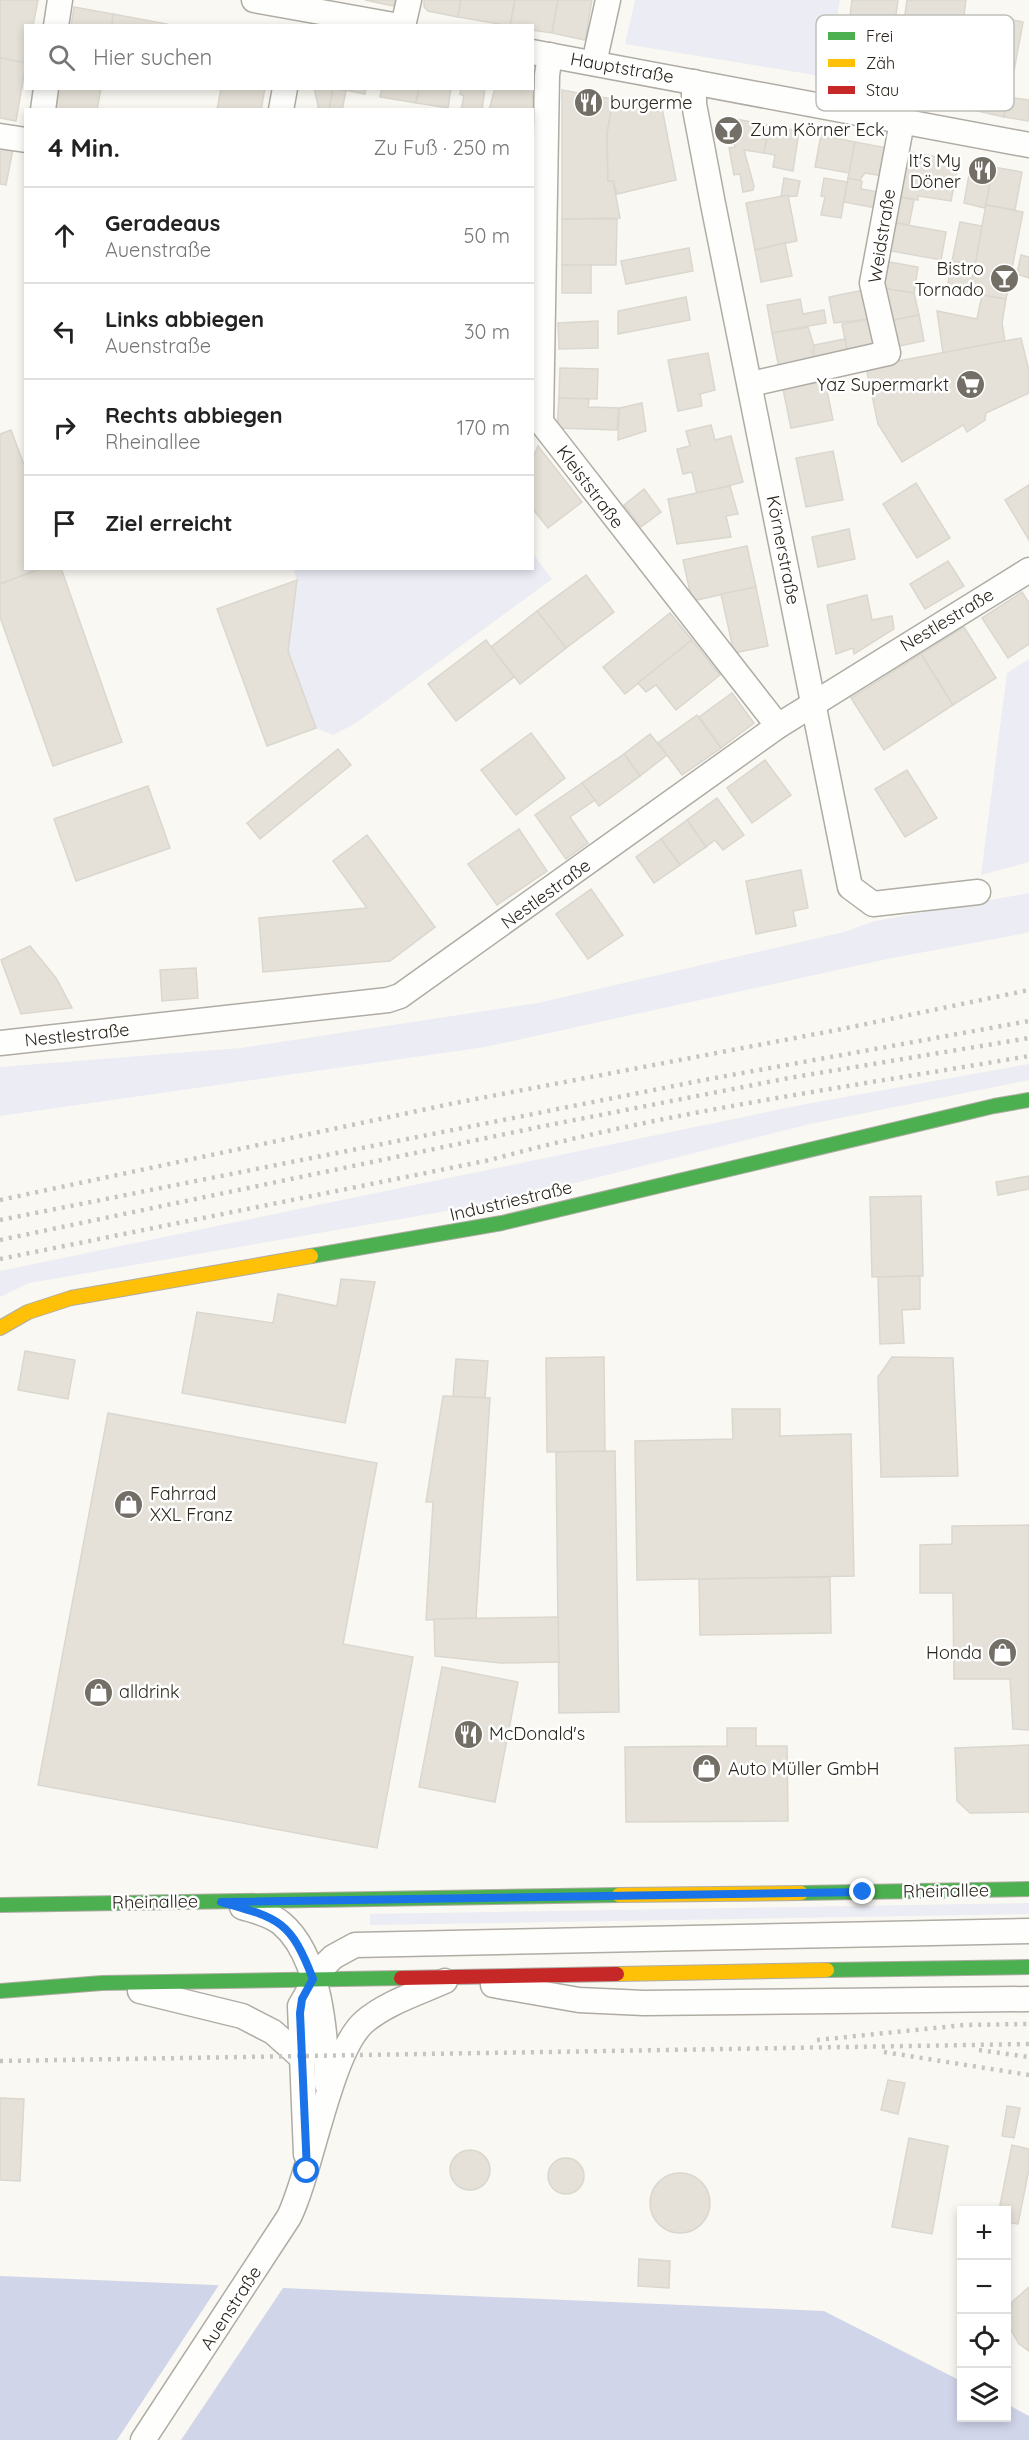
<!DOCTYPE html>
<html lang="de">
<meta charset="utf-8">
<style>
body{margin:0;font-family:Quicksand,sans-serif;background:#f6f6f6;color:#222}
.controls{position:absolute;right:18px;bottom:18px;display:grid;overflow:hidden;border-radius:0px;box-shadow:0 3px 9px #0003}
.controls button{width:54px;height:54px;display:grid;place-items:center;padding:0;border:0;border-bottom:2px solid #e0e0e0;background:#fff;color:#222;font:30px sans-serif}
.stop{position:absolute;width:18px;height:18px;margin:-14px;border:4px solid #1a73e8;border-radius:50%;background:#fff}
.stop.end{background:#1a73e8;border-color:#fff;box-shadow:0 2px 6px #0008}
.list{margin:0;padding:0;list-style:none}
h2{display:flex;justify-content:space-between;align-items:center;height:78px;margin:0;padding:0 24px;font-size:26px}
h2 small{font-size:20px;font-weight:400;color:#767676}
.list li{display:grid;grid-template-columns:39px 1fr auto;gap:18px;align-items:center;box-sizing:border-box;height:96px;padding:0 24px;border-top:2px solid #e0e0e0}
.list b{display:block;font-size:22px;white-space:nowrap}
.list p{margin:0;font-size:20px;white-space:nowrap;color:#767676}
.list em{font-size:20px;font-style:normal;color:#767676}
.icon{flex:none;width:33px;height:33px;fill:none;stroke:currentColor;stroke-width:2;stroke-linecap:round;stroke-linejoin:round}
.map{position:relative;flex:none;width:1029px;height:2440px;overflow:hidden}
.search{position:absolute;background:#fff;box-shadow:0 3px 9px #0003;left:24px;top:24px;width:510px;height:66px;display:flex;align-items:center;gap:15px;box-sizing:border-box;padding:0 21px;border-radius:0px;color:#767676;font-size:22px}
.panel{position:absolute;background:#fff;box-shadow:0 3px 9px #0003;left:24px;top:108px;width:510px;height:462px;border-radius:0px}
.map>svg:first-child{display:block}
.green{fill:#ebecf4}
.water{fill:#d1d5ea}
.pier{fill:#faf8f2}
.building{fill:#e5e1d8;stroke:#dad7cf;stroke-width:1.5}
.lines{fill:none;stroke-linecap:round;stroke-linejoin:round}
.street-casing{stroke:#afaca4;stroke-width:27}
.fast-casing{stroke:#afaca4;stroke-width:16}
.slow-casing{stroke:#afaca4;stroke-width:16}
.jam-casing{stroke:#afaca4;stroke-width:16}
.street{stroke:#fefefd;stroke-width:24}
.fast{stroke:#4caf50;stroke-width:14}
.slow{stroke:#ffc107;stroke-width:14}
.jam{stroke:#c62828;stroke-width:14}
.rail{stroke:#c5c4c2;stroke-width:4.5;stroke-dasharray:3 6;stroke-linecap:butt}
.route{stroke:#1a73e8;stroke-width:8}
.labels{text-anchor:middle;stroke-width:5;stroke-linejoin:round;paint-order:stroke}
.street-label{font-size:18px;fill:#2a251b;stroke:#fff}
.poi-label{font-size:18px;fill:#2a251b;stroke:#fff;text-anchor:start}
.key{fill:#fff;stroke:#bfbebb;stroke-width:1.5}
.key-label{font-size:16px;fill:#2a251b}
</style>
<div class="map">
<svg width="1029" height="2440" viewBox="0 0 1029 2440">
<rect width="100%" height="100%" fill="#faf8f2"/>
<g class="green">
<polygon points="635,0 840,0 827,77 625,44"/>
<polygon points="533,554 552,579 356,723 333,735 316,728 288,651 297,580 293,569 532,568"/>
<polygon points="1029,659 1029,862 981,875 1007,673"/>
<polygon points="1029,893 1029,932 1021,934 892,958 485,1047 0,1116 0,1067 241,1048 538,1003 844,932 875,921"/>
<polygon points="1029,1064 1029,1080 810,1124 499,1202 29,1283 0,1297 0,1271 806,1104"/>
<polygon points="1029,1903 1029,1914 370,1925 370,1914"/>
</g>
<polygon class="water" points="0,2276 824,2311 961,2381 962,2418 1006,2418 1007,2404 1029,2416 1029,2440 0,2440"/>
<polygon class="pier" points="221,2282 285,2285 181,2440 117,2440"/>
<g class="building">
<polygon points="0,0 38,0 33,26 26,26 26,63 0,58"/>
<polygon points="365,0 395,0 394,6"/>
<polygon points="424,0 461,0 458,17 428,11 424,7"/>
<polygon points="461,0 515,0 510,26 458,17"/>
<polygon points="515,0 558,0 552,33 532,30 532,26 510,26"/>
<polygon points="558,0 592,0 585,40 552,33"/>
<polygon points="852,0 898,0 895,22 850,16"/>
<polygon points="907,0 966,0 960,44 902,35"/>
<polygon points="74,7 113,14 112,26 71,26"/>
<polygon points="113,14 167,24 167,26 112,26"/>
<polygon points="993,16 1023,22 1014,71 982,65"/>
<polygon points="0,58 26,63 16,121 0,118"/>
<polygon points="982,65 1014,71 1004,117 973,110"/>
<polygon points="59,88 101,88 97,110 55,110"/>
<polygon points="221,88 265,88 261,110 217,110"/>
<polygon points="314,88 333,88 329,110 319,110"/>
<polygon points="333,88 346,91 342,110 329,110"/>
<polygon points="336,88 366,88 365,94"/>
<polygon points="382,88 419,88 416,103 380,97"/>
<polygon points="419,88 451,88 448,108 416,103"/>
<polygon points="461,88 485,88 482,110 461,110 464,96 460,94"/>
<polygon points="495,88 532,88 533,119 532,110 489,110"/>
<polygon points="562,90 613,99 607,134 608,181 613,181 620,218 562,219"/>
<polygon points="1008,97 1029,100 1029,121 1004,117"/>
<polygon points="613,99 662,108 676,180 617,194 613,181 608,181 607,134"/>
<polygon points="735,119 769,125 764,153 744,150 754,186 753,190 743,192 740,174 734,175 729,148 735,147 730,124"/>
<polygon points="769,125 799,131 793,171 773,167 775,155 764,153"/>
<polygon points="821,135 855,142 849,173 815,167"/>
<polygon points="855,142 887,148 882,176 865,173 859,181 848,178"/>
<polygon points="0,147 13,149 6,185 0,184"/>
<polygon points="905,151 959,161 951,201 918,196 918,200 896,196"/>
<polygon points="971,163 993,167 985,208 964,203"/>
<polygon points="993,167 1022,172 1015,210 986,205"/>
<polygon points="784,178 800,181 797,196 781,197"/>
<polygon points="824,178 847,182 841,218 821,215 825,197 821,196"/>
<polygon points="848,178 862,181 861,189 879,192 876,208 844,202"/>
<polygon points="788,195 797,241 755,250 746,203"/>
<polygon points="896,196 914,200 909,225 891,222"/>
<polygon points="986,205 1023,212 1006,299 969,293"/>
<polygon points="562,219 617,219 616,265 562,265"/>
<polygon points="891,222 946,232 941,260 886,250"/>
<polygon points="960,222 982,226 975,266 952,261"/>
<polygon points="785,243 792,276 761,282 755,250"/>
<polygon points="689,248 693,271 626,284 621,261"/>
<polygon points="1021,255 1029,257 1029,278 1017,274"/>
<polygon points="884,261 918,267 914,293 879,288"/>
<polygon points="952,261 975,266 969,293 947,289"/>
<rect x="562" y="265" width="29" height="28"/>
<polygon points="882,288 914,293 919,315 889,321"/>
<polygon points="864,290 870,319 834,323 829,297"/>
<polygon points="982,295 1006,299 1002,323 1005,341 943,353 937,311 977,319"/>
<polygon points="686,297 690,320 618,334 618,311"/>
<polygon points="800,299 803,314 824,310 826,323 772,333 767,305"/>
<polygon points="919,315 924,341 894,347 889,321"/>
<polygon points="870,319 875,350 848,355 842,324"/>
<polygon points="598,321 598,348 559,349 558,323"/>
<polygon points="808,327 815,349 812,350 814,361 779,368 772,333"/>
<polygon points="1021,338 1029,371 1029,393 986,413 985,420 967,432 963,425 902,462 878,424 866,367"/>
<polygon points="845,339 848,355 814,361 814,345"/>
<polygon points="708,353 715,390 700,394 702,406 678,411 668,360"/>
<polygon points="560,368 598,369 597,399 559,398"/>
<polygon points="825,381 833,420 791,428 783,389"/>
<polygon points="559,398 589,399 588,407 619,408 617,430 557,428"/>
<polygon points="642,403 646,431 618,440 619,408"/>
<polygon points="711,425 715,440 731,436 743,482 697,494 692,472 683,474 677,449 690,446 686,431"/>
<polygon points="11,430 26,470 26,568 43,568 0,584 0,434"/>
<polygon points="538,446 582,502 548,528 532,508 532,460"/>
<polygon points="833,451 843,500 806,507 796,458"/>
<polygon points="916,483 950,538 917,558 883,504"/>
<polygon points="1029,485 1029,540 1005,500"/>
<polygon points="730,486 738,514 726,516 731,537 677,544 668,499"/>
<polygon points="644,489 661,512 641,527 624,505"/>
<polygon points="849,529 855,559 818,567 812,537"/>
<polygon points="747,546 756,587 692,601 683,560"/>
<polygon points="948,561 964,586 925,609 910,584"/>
<polygon points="43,568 61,568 122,742 53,766 0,617 0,584"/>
<polygon points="586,575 614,612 566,648 537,611"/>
<polygon points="297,580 288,651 316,728 267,746 217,609"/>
<polygon points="756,587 768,646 734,653 721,594"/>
<polygon points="1022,592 1029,603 1029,644 1008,658 982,618"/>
<polygon points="867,595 872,620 892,616 894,629 854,654 853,648 836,654 827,605"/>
<polygon points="537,611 566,648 520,684 491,647"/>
<polygon points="670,613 692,640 625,694 603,667"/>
<polygon points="964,627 996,678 953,705 921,654"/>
<polygon points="486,640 514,677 456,721 428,684"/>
<polygon points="692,640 720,675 676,710 656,685 646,692 638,683"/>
<polygon points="921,654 953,705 884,750 851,698"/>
<polygon points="732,693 754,723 721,748 699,717"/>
<polygon points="697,715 721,748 682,775 658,743"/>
<polygon points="531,733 565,778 516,815 481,770"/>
<polygon points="650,734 667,755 640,776 624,754"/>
<polygon points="338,749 351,765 260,839 247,823"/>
<polygon points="624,754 640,776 599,806 582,783"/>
<polygon points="765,760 791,795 752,823 727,788"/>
<polygon points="907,770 937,818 905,837 875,789"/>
<polygon points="582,783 595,800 570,817 588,843 566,859 535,815"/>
<polygon points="148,786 170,848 76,881 54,819"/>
<polygon points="717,798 744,835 723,850 715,840 706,847 687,820"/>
<polygon points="687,820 706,847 680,865 661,839"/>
<polygon points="519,829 547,871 497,905 468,864"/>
<polygon points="367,835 435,927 390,961 263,972 259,918 367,908 333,861"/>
<polygon points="661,839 680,865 654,883 636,857"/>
<polygon points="801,870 808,908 793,911 796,926 756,934 746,881"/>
<polygon points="591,889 623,935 588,959 556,914"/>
<polygon points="30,946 56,978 72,1008 21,1014 1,960"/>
<polygon points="196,968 198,998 162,1001 160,970"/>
<polygon points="1029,1176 1029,1189 998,1195 996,1182"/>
<polygon points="921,1196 923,1276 872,1277 870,1197"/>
<polygon points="920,1276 920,1309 902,1310 904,1343 880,1344 878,1277"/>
<polygon points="341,1279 375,1282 345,1423 182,1393 197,1312 273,1323 278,1294 337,1306"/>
<polygon points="25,1351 75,1360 68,1399 18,1390"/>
<polygon points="604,1357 605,1451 547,1452 546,1358"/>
<polygon points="892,1357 953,1358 958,1476 881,1477 878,1377"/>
<polygon points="456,1359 488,1361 485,1398 453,1396"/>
<polygon points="443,1396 490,1398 476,1618 426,1620 433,1502 426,1502"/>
<polygon points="732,1409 780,1409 780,1436 851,1434 854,1576 637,1580 635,1441 733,1439"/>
<polygon points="108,1413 377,1463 343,1644 413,1657 377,1848 38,1785"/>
<polygon points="615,1451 619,1712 559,1713 556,1452"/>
<polygon points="1029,1525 1029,1730 1013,1729 1010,1679 954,1679 953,1593 920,1593 920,1545 952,1544 952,1526"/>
<polygon points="830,1577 831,1633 700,1635 699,1579"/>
<polygon points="558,1617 559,1662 501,1663 435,1656 434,1619"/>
<polygon points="442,1667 518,1682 495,1802 419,1787"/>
<polygon points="727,1728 756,1728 756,1746 787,1746 788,1821 626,1822 625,1747 727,1746"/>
<polygon points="1029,1745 1029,1812 970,1813 957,1801 955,1748"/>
<polygon points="888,2080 905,2083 898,2114 881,2110"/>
<polygon points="0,2098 24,2099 20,2181 0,2180"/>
<polygon points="1007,2106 1020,2108 1014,2138 1002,2136"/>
<polygon points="909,2138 948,2146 932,2234 892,2227"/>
<polygon points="1012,2145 1029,2149 1029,2169 1018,2224 1006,2222 1006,2210 999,2210"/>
<circle cx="470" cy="2170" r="20"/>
<circle cx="566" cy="2176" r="18"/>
<circle cx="680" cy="2203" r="30"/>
<polygon points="639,2259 670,2261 669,2288 638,2286"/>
<polygon points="1029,2287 1029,2351 1019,2344 1008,2325 1012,2302"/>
</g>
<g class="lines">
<defs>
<g id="street">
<polyline points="254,0 399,26"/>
<polyline points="56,26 60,0"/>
<polyline points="403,26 409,0"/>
<polyline points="532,52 1029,145"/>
<polyline points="550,55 547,75 541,422 778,726"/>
<polyline points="594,63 608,0"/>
<polyline points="694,82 694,104 713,204 850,887 873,904 978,892"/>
<polyline points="43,110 46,88"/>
<polyline points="281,110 285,88"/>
<polyline points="0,136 26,140"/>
<polyline points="751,384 888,353 872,283 902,122"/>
<polyline points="0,1043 388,1000 400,996 778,726 1029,570"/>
<path d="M242 1907C255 1911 270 1914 281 1923 321 1956 326 2036 327 2084"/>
<polyline points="493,1985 579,2000 644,2003 1029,1999"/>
<polyline points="140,1991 242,2016 273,2032 301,2057"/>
<polyline points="306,2154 300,2006 322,1968 333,1957 355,1945 1029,1931"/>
<path d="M143 2440 289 2217C312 2170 330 2052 364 2022 386 2003 418 1993 445 1981"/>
</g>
<g id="fast">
<polyline points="311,1256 502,1223 994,1106 1029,1100"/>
<polyline points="801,1893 1029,1889"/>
<polyline points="0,1905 619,1895"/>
<polyline points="827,1970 1029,1967"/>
<polyline points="0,1991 102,1983 401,1978"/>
</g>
<g id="slow">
<polyline points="0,1328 28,1312 71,1298 311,1256"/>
<polyline points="619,1895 801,1893"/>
<polyline points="617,1974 827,1970"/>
</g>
<polyline id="jam" points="401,1978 617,1974"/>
</defs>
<use href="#street" class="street-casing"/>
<use href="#fast" class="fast-casing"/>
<use href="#slow" class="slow-casing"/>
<use href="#jam" class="jam-casing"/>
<use href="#street" class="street"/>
<use href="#fast" class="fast"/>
<use href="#slow" class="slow"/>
<use href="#jam" class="jam"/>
<g class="rail">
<polyline points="0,1200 455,1103 842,1029 1029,990"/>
<polyline points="0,1220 704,1080 1029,1021"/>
<polyline points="0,1240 539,1127 789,1078 1029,1038"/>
<path d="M0 1259 490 1160C667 1111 849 1087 1029 1056"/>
<polyline points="817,2040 964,2025 1029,2024"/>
<polyline points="979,2050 1029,2057"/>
<polyline points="884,2052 1029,2075"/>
<polyline points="0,2061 1029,2044"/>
</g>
</g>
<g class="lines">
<path class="route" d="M307 2171 300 2013 302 1999 313 1979C291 1921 279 1918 221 1902L863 1892"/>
</g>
<defs>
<symbol id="restaurant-disc" viewBox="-11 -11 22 22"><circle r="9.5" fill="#736f66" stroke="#fff"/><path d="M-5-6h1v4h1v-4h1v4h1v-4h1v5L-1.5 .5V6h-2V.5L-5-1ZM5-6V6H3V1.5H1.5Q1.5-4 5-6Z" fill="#fff"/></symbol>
<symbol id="bar-disc" viewBox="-11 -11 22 22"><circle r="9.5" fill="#736f66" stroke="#fff"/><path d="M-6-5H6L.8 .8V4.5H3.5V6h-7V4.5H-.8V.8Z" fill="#fff"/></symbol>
<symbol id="supermarket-disc" viewBox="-11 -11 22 22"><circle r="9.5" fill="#736f66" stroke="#fff"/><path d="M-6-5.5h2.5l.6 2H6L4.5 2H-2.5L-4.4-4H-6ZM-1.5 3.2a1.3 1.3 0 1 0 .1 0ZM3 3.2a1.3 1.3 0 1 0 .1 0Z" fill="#fff"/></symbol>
<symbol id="shop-disc" viewBox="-11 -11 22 22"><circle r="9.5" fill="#736f66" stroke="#fff"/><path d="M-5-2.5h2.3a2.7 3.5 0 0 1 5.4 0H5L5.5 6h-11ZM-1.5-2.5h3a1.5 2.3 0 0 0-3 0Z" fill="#fff"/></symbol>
</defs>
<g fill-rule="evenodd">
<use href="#restaurant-disc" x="572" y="86" width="33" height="33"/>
<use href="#bar-disc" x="712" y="114" width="33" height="33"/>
<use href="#restaurant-disc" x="966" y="154" width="33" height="33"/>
<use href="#bar-disc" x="988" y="262" width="33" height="33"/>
<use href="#supermarket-disc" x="954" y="368" width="33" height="33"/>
<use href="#shop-disc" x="112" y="1488" width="33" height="33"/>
<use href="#shop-disc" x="986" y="1636" width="33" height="33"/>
<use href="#shop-disc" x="82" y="1676" width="33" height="33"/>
<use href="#restaurant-disc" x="452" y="1718" width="33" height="33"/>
<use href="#shop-disc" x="690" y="1752" width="33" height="33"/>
</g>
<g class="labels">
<g class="street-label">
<text transform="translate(622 68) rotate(10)" y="6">Hauptstraße</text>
<text transform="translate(882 236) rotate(-81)" y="6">Weidstraße</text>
<text transform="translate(590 487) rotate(53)" y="6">Kleiststraße</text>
<text transform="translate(783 550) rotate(79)" y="6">Körnerstraße</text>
<text transform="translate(947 620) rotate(-31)" y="6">Nestlestraße</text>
<text transform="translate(546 894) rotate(-36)" y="6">Nestlestraße</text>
<text transform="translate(77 1035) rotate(-6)" y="6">Nestlestraße</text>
<text transform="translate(511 1201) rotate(-13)" y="6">Industriestraße</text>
<text transform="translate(946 1891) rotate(-1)" y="6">Rheinallee</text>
<text transform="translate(155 1902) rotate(-1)" y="6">Rheinallee</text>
<text transform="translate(231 2308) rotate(-57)" y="6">Auenstraße</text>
</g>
<g class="poi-label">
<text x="610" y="109">burgerme</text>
<text x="750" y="136">Zum Körner Eck</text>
<text x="961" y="167" text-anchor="end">It's My<tspan x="961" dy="21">Döner</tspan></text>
<text x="984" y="275" text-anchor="end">Bistro<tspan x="984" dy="21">Tornado</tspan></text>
<text x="949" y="391" text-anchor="end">Yaz Supermarkt</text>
<text x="150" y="1500">Fahrrad<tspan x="150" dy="21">XXL Franz</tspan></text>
<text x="982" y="1659" text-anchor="end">Honda</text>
<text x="119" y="1698">alldrink</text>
<text x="489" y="1740">McDonald's</text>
<text x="728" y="1775">Auto Müller GmbH</text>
</g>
</g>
<rect x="816" y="15" width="198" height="96" rx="9" class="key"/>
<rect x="828" y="32" width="27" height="8" fill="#4caf50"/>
<rect x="828" y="59" width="27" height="8" fill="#ffc107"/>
<rect x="828" y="86" width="27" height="8" fill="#c62828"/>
<g class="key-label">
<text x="866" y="42">Frei</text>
<text x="866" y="69">Zäh</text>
<text x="866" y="96">Stau</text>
</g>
</svg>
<div class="controls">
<button>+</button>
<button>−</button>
<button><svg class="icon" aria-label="locate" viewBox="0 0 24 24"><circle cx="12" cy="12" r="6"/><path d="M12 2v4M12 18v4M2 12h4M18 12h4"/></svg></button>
<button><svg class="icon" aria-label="layers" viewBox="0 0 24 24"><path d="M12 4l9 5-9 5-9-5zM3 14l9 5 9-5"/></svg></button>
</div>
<div class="stop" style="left:307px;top:2171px"></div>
<div class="stop end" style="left:863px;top:1892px"></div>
<div class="search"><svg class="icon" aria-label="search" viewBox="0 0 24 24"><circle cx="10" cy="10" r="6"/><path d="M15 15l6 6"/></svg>Hier suchen</div>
<section class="panel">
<h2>4 Min.<small>Zu Fuß · 250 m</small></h2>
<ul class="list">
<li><svg class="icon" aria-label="ahead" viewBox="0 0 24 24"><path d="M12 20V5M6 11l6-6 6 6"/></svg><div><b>Geradeaus</b><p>Auenstraße</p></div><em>50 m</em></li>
<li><svg class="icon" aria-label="left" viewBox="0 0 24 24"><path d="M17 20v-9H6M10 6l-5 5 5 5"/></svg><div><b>Links abbiegen</b><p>Auenstraße</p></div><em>30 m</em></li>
<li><svg class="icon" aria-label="right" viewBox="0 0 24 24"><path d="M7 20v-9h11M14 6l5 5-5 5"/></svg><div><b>Rechts abbiegen</b><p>Rheinallee</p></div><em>170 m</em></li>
<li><svg class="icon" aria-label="arrive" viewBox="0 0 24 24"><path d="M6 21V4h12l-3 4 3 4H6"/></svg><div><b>Ziel erreicht</b></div></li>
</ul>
</section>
</div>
